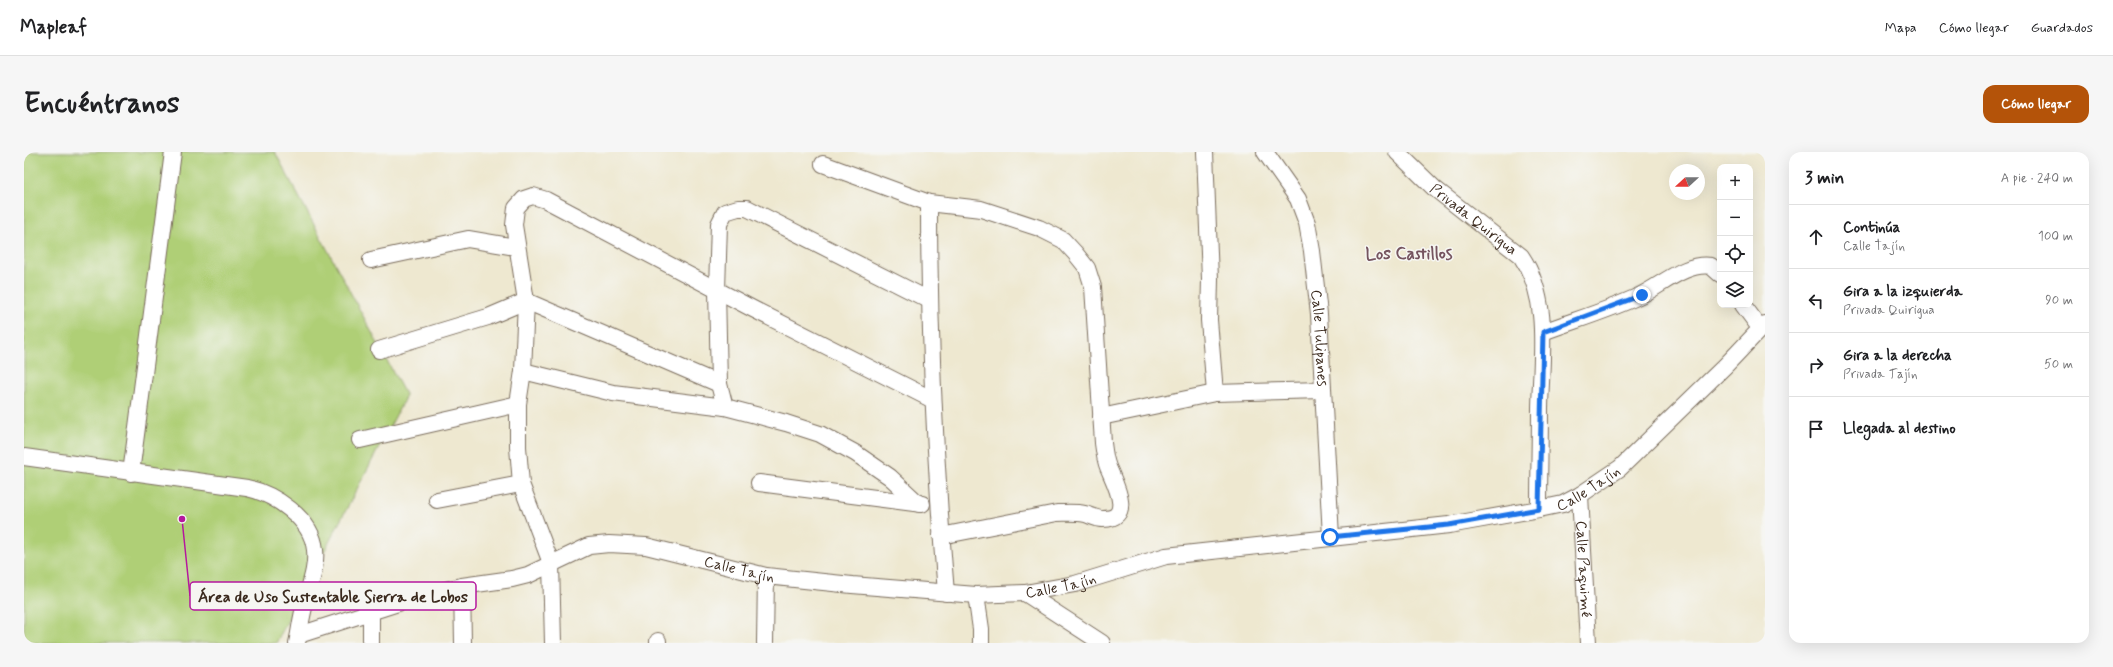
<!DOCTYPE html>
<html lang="es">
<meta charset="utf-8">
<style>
body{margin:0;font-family:Mynerve,sans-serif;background:#f6f6f6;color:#202124}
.controls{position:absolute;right:12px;top:12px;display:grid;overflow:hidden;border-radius:8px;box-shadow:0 4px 16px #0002}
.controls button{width:36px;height:36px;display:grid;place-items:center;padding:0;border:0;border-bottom:1px solid #e0e0e0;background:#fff;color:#202124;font:20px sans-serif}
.compass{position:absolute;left:1645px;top:12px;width:36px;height:36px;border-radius:50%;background:#fff;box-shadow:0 4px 16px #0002;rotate:249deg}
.stop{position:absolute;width:12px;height:12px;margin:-9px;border:3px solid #1a73e8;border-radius:50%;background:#fff}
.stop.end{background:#1a73e8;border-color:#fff;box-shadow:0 1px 4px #0008}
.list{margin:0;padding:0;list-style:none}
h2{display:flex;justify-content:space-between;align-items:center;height:52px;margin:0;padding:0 16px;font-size:17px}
h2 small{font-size:13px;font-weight:400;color:#757577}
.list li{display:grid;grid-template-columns:26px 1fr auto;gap:12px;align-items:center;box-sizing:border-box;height:64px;padding:0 16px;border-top:1px solid #e0e0e0}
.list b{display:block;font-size:15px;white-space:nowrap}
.list p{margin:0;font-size:13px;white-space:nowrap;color:#757577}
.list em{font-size:13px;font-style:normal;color:#757577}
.icon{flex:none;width:22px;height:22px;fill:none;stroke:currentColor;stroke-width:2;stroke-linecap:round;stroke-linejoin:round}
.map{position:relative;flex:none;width:1741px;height:491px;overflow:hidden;border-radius:12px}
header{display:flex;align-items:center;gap:24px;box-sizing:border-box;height:56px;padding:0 20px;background:#fff;border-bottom:1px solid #e0e0e0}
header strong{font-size:19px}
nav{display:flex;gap:22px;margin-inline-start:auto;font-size:14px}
.intro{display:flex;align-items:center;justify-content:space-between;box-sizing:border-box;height:96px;padding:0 24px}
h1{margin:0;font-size:28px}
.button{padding:10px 18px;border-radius:12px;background:#b45309;color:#fff;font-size:14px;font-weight:700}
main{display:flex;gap:24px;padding:0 24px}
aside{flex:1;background:#fff;border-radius:12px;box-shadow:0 4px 16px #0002}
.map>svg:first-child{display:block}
.park{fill:#afcf76;stroke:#757c4a}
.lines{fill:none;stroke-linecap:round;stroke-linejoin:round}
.minor-casing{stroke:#7a6c5c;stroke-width:18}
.minor{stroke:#fff;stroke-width:16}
.route{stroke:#1a73e8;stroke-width:5}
.labels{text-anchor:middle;stroke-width:3;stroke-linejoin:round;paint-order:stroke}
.street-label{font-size:15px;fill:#3b2a1e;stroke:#f6f6f2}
.quarter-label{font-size:17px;font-weight:bold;fill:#75545f;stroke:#f6f6f2}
.leader{fill:none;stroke:#b5179e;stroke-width:1.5}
.callout-dot{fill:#b5179e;stroke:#f6f6f2;stroke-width:1.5}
.callout{fill:#f6f6f2;stroke:#b5179e;stroke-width:1.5}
.callout-label{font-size:16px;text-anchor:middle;font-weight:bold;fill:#3b2a1e}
</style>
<header>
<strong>Mapleaf</strong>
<nav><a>Mapa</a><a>Cómo llegar</a><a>Guardados</a></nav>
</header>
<div class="intro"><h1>Encuéntranos</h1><a class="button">Cómo llegar</a></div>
<main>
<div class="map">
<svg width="1741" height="491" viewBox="0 0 1741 491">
<rect width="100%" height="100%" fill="#f6f6f2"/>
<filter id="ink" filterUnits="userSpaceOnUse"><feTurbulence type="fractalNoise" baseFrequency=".025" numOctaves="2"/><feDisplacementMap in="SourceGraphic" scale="8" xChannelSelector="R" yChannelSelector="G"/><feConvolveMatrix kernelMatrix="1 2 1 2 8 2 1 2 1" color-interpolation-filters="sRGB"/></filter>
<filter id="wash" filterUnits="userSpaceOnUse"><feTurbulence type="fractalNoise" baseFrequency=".012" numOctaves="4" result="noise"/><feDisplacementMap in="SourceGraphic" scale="16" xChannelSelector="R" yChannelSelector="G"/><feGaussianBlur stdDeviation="0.9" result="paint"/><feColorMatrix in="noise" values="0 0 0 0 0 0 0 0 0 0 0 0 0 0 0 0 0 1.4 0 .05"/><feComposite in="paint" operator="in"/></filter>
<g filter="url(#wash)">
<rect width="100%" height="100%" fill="#eee8d0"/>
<polygon class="park" points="0,0 251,0 382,244 252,491 0,491"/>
</g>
<g filter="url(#ink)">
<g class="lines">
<defs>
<g id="minor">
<polyline points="1181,0 1186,127 1185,168 1191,241"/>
<path id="s1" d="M1241 0 1274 47 1283 71 1288 99 1295 162 1307 385"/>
<path id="s2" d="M1373 0 1410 36 1497 104C1527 148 1517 206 1516 256 1516 290 1515 323 1515 357"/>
<path d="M799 12 905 51 957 57 1015 76 1039 88 1051 101 1063 116 1069 135 1079 291C1080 299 1081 308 1084 315 1090 330 1111 367 1079 367 1072 367 1066 363 1061 362 1051 360 1042 361 1033 361L917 384"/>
<path d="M905 51C905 181 911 311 922 441"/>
<polyline points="347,108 444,87 492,95"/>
<polyline points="1719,153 1736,176"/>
<path d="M1519 180C1551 168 1586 158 1617 143 1638 133 1662 110 1687 114L1696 122"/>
<polyline points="355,198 464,165 502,149 695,232"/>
<polyline points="499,219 589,241 701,255 762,271 796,282 831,301 866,325 895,352"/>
<polyline points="701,255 695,232 693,138 695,72 701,60 714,56 723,56 905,148"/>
<polyline points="1077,265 1191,241 1299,238"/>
<polyline points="336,288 494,252"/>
<path d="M0 305 223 336C250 342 288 366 291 398 293 416 285 435 281 452 277 465 276 478 273 491"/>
<polyline points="107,321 149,0"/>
<polyline points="735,331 898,352"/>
<path id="s3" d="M1556 343 1564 491"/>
<polyline points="413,348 497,332"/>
<polyline points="438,434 439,491"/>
<polyline points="1001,441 1078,491"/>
<polyline points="952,443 957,477 957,491"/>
<polyline points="347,459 347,491"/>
<path id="s4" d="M275 483 393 445 438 434 488 427 504 423 565 394 585 392 622 394 742 424 828 433 952 443 1001 441 1051 432 1142 404 1425 373 1515 357 1539 352 1556 343 1596 316 1701 214 1741 172"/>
<polyline points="529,491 527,411 497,332 494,295 494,252 499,219 502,149 490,73 492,56 500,47 509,44 522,48 729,157 909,248"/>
<polyline points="634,491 634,489"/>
<polyline points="741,491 742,424"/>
</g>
</defs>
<use href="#minor" class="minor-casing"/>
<use href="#minor" class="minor"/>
</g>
</g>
<g class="lines" filter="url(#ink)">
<polyline class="route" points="1306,385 1425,373 1515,357 1519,180 1618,143"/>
</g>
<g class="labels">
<g class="street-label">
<text dy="5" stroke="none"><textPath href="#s2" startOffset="102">Privada Quirigua</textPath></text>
<text dy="5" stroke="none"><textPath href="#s1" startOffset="199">Calle Tulipanes</textPath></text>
<text dy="5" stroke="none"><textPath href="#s4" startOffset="1322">Calle Tajín</textPath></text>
<text dy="5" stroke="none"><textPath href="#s4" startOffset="458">Calle Tajín</textPath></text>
<text dy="5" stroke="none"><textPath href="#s3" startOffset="74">Calle Paquimé</textPath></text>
<text dy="5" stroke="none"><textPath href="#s4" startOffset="782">Calle Tajín</textPath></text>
</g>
<g class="quarter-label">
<text x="1385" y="107">Los Castillos</text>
</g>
</g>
<path class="leader" d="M158 367L166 444"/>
<circle class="callout-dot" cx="158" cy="367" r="4"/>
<rect class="callout" x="166" y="430" width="286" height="28" rx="4"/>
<g class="callout-label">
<text x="309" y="450">Área de Uso Sustentable Sierra de Lobos</text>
</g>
</svg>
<div class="controls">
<button>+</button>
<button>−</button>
<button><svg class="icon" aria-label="locate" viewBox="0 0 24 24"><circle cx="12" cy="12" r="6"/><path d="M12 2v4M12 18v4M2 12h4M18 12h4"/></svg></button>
<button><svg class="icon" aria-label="layers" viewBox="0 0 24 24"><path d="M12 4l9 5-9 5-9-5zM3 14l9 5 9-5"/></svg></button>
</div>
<svg class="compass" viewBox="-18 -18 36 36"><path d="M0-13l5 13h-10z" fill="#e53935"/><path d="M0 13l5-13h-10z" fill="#757577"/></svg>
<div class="stop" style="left:1306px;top:385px"></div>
<div class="stop end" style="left:1618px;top:143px"></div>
</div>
<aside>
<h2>3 min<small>A pie · 240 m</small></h2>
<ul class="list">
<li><svg class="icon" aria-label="ahead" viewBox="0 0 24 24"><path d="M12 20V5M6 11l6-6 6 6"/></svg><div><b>Continúa</b><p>Calle Tajín</p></div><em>100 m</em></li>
<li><svg class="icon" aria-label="left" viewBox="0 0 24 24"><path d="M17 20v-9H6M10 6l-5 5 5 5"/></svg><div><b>Gira a la izquierda</b><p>Privada Quirigua</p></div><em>90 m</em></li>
<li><svg class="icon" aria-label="right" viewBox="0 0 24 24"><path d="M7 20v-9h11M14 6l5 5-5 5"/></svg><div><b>Gira a la derecha</b><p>Privada Tajín</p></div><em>50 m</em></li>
<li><svg class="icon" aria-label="arrive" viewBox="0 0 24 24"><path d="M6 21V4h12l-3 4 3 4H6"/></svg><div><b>Llegada al destino</b></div></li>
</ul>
</aside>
</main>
